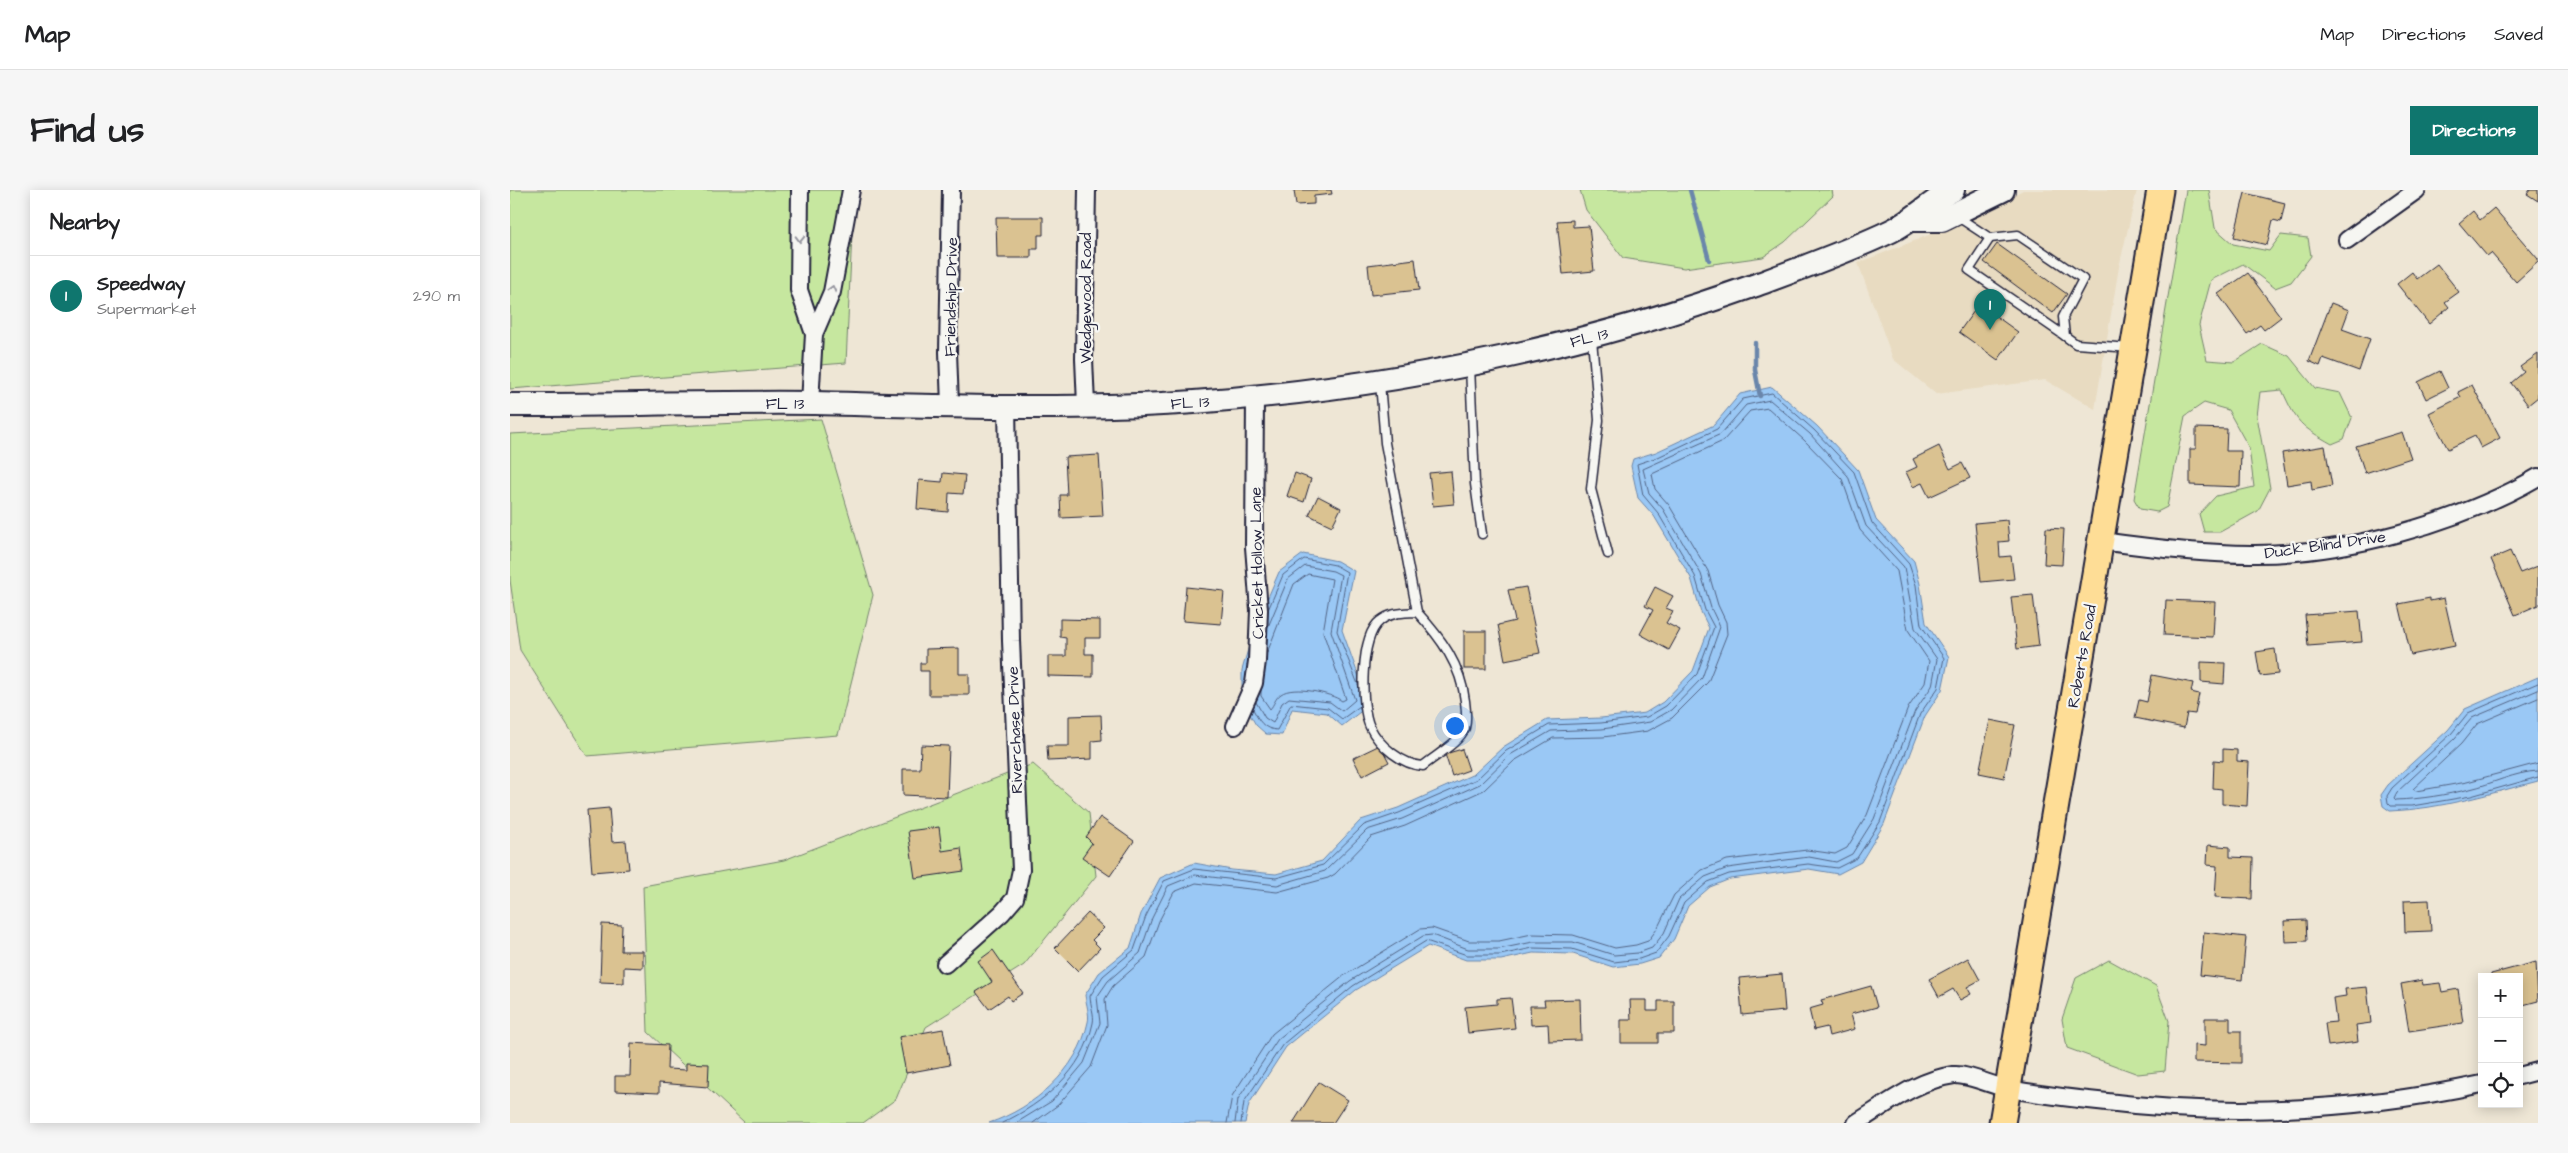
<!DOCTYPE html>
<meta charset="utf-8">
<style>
body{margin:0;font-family:"Architects Daughter",sans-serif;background:#f6f6f6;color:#202124}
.controls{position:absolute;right:15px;bottom:15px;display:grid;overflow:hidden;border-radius:0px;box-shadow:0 2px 12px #0003}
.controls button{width:45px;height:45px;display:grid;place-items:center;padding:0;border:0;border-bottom:1px solid #e0e0e0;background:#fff;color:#202124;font:25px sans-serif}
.you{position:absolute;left:944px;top:535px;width:18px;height:18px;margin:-12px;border:4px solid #fff;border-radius:50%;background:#1a73e8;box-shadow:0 0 0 8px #1a73e833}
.badge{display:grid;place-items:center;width:32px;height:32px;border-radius:50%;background:#0f766e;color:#fff;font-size:16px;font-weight:700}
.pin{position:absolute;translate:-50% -41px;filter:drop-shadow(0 1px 2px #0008)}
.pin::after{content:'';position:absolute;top:26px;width:18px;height:15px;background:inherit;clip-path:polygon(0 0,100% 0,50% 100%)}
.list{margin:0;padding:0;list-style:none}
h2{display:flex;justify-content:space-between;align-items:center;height:65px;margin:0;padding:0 20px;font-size:21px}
h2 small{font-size:16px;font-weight:400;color:#757577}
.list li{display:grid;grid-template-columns:32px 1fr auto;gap:15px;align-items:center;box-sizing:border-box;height:80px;padding:0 20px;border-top:1px solid #e0e0e0}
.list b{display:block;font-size:19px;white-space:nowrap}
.list p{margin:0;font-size:16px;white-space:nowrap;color:#757577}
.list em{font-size:16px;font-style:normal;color:#757577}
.icon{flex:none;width:28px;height:28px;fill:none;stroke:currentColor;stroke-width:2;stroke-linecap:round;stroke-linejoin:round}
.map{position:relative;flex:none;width:2028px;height:933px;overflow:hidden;border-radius:0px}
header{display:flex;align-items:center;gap:30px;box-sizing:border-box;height:70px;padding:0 25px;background:#fff;border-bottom:1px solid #e0e0e0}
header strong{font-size:24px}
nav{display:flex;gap:28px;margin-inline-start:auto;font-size:18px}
.intro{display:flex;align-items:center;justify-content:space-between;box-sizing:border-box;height:120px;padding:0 30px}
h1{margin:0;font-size:35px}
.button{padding:12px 22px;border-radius:0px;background:#0f766e;color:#fff;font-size:18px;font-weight:700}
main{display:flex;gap:30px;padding:0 30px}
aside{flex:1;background:#fff;border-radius:0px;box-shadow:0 2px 12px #0003}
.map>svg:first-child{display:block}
.built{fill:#e8dbc1}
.green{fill:#c6e79f;stroke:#74846d}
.water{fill:#9ac8f5;stroke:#6a86ab}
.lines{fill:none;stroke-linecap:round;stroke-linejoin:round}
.shore{stroke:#526485;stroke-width:1}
.stream{stroke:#6a86ab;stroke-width:4.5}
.building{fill:#dac291;stroke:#22223b}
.lane-casing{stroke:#22223b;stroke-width:11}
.street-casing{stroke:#22223b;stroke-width:20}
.secondary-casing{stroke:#22223b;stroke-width:26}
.primary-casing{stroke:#22223b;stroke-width:29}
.lane{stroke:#f6f6f2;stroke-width:8}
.street{stroke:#f6f6f2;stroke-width:16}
.secondary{stroke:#f6f6f2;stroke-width:22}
.primary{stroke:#fedd96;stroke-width:25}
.oneway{stroke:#9797a0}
.labels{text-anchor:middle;stroke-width:4.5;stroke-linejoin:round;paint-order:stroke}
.street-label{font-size:16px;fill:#22223b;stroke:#f6f6f2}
</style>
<header>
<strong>Map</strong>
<nav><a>Map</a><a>Directions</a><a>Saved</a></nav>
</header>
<div class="intro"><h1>Find us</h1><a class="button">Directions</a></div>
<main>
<aside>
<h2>Nearby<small></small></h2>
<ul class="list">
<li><span class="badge">1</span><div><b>Speedway</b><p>Supermarket</p></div><em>290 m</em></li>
</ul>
</aside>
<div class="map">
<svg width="2028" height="933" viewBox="0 0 2028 933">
<rect width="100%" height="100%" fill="#eee6d5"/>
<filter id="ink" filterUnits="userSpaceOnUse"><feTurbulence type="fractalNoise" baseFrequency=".02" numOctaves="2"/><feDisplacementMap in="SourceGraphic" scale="10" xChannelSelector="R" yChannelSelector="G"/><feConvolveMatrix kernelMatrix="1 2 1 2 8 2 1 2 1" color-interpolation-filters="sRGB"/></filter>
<g filter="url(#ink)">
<polygon class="built" points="1513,0 1627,0 1609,77 1585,219 1535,190 1426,204 1383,169 1348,73 1419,45 1442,33 1454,32"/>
<g class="green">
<polygon points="0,0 344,0 336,173 0,199"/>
<polygon points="1070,0 1322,0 1323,6 1275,52 1253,67 1174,78 1113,68 1076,20"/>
<path d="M1676 0H1699L1705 38 1723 54 1759 61 1771 45 1798 48 1801 66 1781 92 1765 98 1733 74 1701 90 1689 135 1697 170 1724 172 1752 154 1779 166 1805 198 1830 203 1842 228 1834 249 1822 254C1790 236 1787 233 1772 200L1750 202 1747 226 1760 298 1748 321 1710 342H1694L1689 324 1706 306 1744 297 1739 258 1718 220 1694 213 1675 226 1657 317 1647 322 1630 319 1624 309Z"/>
<polygon points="311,229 363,405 328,545 77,566 10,460 0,390 0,244"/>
<polygon points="523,574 579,623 586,686 514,775 416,837 386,909 353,933 235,933 138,842 133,696 274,670"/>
<polygon points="1599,770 1646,796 1659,831 1655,881 1628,884 1557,858 1552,829 1566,788"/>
</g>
<g class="water">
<path d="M1262 197 1307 236 1348 280 1366 330 1404 371 1410 394 1416 433 1439 467 1432 500 1415 526 1374 634 1351 672 1328 684 1299 679 1220 689 1200 697 1178 716 1164 749 1149 768 1130 774 1103 777 1063 764 1023 763 991 770H956L918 756 846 800 776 857 739 914 735 933H479C524 918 568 880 578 832 580 825 576 813 575 805L589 783 620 758 631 724 650 688 684 673 722 680 766 684 812 671 851 630 888 618 964 584 993 557 1037 530 1091 528 1135 523 1153 512 1183 481 1199 438 1191 422 1181 388 1144 326 1128 308 1121 276 1123 269 1146 262 1204 235 1230 204Z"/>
<polygon points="793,364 827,371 844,381 832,440 859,515 832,536 817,523 782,519 772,545 756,544 746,535 732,511 732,480 743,442 769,382"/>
<path d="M2028 487V591C1978 604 1932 619 1880 621L1873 616 1871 605 1878 595 1938 540 1955 519Z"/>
</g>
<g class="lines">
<g class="shore">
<polyline points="758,420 773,385 794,369 825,375 837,382 827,441 849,497"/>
<polyline points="2028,493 1958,523 1941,544 1882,598 1877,606 1878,613 1881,616 1902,616 1961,606 2028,587"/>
<path d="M751 500V506L760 519C764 515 765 508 771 504 783 495 821 503 832 511L836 509 813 442 822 389 798 384 784 394 757 463"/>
<path d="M2028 500 1962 528 1945 548 1887 602 1884 608 1886 610C1911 609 1936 605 1960 599 1982 594 2005 582 2028 581"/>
<polyline points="2028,508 1967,534 1951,554 1903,599 1906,601 1957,592 2028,573"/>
<polyline points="746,512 755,528 763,533 772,513 779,508 820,512 832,521 845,510 821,441 831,385 823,381 795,376 778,389 758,437"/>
<path d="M743 519C749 531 753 539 767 540L781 514 818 518 832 529 850 516"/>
<path d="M492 933C534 913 573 881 583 833 585 825 580 814 580 806L593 786 624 760 636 726 654 691 684 679 766 688 813 675 854 635 889 623 967 589 996 561 1039 535 1091 533 1137 527 1156 516 1187 484 1204 437 1195 420 1185 386 1148 323 1133 305 1127 274 1148 267 1207 239 1233 209 1262 203 1304 240 1344 282 1362 333 1399 374 1406 395 1411 435 1434 468 1428 498 1410 524 1370 632 1347 668 1327 678 1298 674 1219 684 1198 692 1174 713 1159 746 1146 763 1129 769 1104 772 1062 759 1023 758 990 765H957L916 751 843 796 773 854 734 912 731 933"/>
<polyline points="506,933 542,911 574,873 590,833 587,807 598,791 630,763 642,728 658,696 685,685 767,695 815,681 857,640 892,629 970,594 1000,565 1041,541 1092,539 1140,532 1161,520 1192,488 1210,437 1201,418 1191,384 1153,319 1139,303 1133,279 1211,244 1236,215 1260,210 1300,244 1338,286 1356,336 1394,377 1405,438 1427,469 1422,496 1405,521 1364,629 1342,664 1326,672 1299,667 1268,671 1218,678 1195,687 1169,709 1154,743 1142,758 1128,763 1104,765 1063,752 1023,752 989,759 958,759 922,745 913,746 840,791 768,849 728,909 725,933"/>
<polyline points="523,933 548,915 581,877 597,835 595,809 603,796 636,767 649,731 664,702 686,693 767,702 818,688 825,684 861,647 895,636 974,600 1004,571 1043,548 1093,547 1138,541 1162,528 1198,492 1217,444 1216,432 1208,415 1198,381 1159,315 1145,299 1142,284 1213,251 1240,221 1258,218 1294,250 1332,289 1350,340 1387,381 1398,440 1419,471 1415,493 1398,518 1357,625 1337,658 1325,664 1297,660 1217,670 1192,680 1164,705 1147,739 1138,751 1126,755 1105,758 1063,745 1022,744 989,751 959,751 922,738 910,739 835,785 762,844 722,906 717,933"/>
</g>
<g class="stream">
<polyline points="1180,0 1199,70"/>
<polyline points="1245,153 1245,180 1250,206"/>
</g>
</g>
<g class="building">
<polygon points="784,0 821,0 822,4 804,6 804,14 786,15"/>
<polygon points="2020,0 2028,0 2028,11 2017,4"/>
<polygon points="1735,3 1775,13 1771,32 1763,30 1757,55 1724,47"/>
<polygon points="1984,18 2028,69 2028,72 2006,92 1981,63 1977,66 1949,33 1963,21 1970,30"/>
<polygon points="486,27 533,27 533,45 528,45 528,59 521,59 521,68 487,68"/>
<polygon points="1063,30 1063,37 1079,36 1084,81 1053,84 1047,31"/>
<polygon points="1487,54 1557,104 1543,123 1474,72"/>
<polygon points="905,69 909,100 861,105 858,75"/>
<polygon points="1927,74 1949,102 1935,112 1939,117 1919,134 1887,94 1902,82 1907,89"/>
<polygon points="1738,83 1771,127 1754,140 1750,135 1737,144 1708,104"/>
<polygon points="1821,113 1839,120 1832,139 1860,149 1849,181 1813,168 1810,176 1799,171"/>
<polygon points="1469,114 1508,142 1488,170 1449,142"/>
<polygon points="2028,164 2028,207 2018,215 2001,193 2014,182 2010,177"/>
<polygon points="1930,181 1938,198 1916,209 1908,192"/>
<polygon points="1962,195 1990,248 1971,258 1965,246 1938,259 1919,223 1951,207 1948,202"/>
<polygon points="1686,238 1717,239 1716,261 1731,261 1730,297 1680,295 1680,259 1686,259"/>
<polygon points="1892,242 1901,268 1855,283 1846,256"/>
<polygon points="1429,256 1440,279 1452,273 1460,288 1419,307 1412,293 1403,297 1396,282 1407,277 1403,269"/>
<polygon points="1815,256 1822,296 1802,300 1801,291 1777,295 1772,263"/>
<polygon points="589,265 593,326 551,328 550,305 557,305 555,267"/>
<polygon points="941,281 944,314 923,316 919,283"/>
<polygon points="433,283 455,285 453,304 439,303 438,322 407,319 409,290 432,292"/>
<polygon points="785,283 801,289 794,312 777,306"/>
<polygon points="808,306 831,318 822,336 799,325"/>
<polygon points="1497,330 1499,351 1489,352 1490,367 1501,366 1504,389 1471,392 1465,333"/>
<polygon points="1536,338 1554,339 1552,375 1534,374"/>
<polygon points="2000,361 2010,383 2028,376 2028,415 2005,425 1981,369"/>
<polygon points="676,397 714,401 711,434 673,431"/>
<polygon points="1016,397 1030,463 995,470 988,435 1005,431 998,400"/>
<polygon points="1145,397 1163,406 1156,418 1163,421 1156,433 1170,440 1159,460 1130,444 1143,420 1135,416"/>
<polygon points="1523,405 1529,456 1507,459 1501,407"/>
<polygon points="1920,408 1920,411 1934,408 1945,456 1901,465 1889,414"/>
<polygon points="1656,410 1705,412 1703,447 1654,445"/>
<polygon points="1849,421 1852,452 1798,456 1795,425"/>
<polygon points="550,429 590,430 590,448 575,448 575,464 583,464 583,487 538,486 538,466 556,466 556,448 550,447"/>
<rect x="954" y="441" width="22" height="38"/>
<polygon points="449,458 449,484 459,484 459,505 419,505 419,481 410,481 410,473 416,473 416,459"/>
<polygon points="1765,459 1768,484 1750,486 1746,462"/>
<polygon points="1691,472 1715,473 1714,494 1691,492"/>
<polygon points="1642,485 1683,493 1681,502 1689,504 1685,524 1677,523 1674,538 1625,528 1629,510 1637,512"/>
<polygon points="591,525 592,550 582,551 582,569 538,571 537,556 559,556 559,526"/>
<polygon points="1480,530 1505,535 1494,588 1469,583"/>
<polygon points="411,555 439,556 437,607 393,605 393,579 410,579"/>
<polygon points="870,555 879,572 852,586 843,568"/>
<polygon points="952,559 959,580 942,586 935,564"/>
<polygon points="1713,559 1727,560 1727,571 1739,572 1737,616 1712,614 1712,599 1703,598 1704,570 1713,571"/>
<polygon points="99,618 102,652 116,651 119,679 82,682 77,620"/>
<polygon points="590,627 624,651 600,686 572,667 582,653 576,647"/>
<polygon points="429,637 432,661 451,658 454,681 405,688 398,641"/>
<polygon points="1698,655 1720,657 1720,667 1743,668 1742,709 1705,707 1707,676 1697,675"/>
<polygon points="1919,710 1921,741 1895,742 1894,711"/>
<polygon points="578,723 594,738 582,750 590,758 568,781 545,758"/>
<polygon points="1796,730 1797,751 1775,752 1774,731"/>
<polygon points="92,734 112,735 111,761 133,761 133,778 114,777 114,793 90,792"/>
<polygon points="1694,742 1736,747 1732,790 1690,785"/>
<polygon points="483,760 513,803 501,811 498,806 479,819 466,802 482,792 468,771"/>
<polygon points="1458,768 1470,790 1457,797 1461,804 1450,810 1443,799 1429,807 1419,789"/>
<polygon points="2026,772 2028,811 2009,816 2009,787 1981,787 1981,784"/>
<polygon points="1272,784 1275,821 1232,825 1229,788"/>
<polygon points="1912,790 1913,795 1930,793 1932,802 1948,799 1953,833 1899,841 1891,794"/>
<polygon points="1361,796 1367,817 1341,824 1345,839 1319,846 1317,837 1304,840 1299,819 1313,815 1311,810"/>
<polygon points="1857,797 1861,833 1846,835 1848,852 1818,856 1815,833 1826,832 1823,808 1836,806 1835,799"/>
<polygon points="1001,808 1005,838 958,843 955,817 987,814 987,809"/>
<polygon points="1070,809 1071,850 1039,851 1038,834 1021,835 1020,816 1035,816 1034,810"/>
<polygon points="1120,810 1137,810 1137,821 1148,821 1148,811 1164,811 1164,843 1148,843 1148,853 1111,853 1111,830 1121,830"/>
<polygon points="1695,828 1720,828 1720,841 1731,841 1731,873 1684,872 1684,855 1695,856"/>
<polygon points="433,839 440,875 396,883 389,847"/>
<polygon points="121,853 158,855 157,879 176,880 176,873 199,874 198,897 149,893 149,903 105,901 105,886 120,886"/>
<polygon points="809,892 838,910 823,933 783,933"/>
</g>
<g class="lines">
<defs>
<g id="lane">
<polyline points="1448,27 1480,48 1508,45 1573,89 1553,127 1555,146 1566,154 1621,158"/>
<polyline points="1480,48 1459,80 1555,146"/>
<polyline points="1082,149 1089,230 1081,299 1098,364"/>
<polyline points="960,176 965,294 972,344"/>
<polyline points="870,193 875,253 907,422"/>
<path d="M907 422C931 448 951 475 955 511 956 519 957 530 955 538 949 553 926 565 913 576 893 575 869 556 860 537 850 516 850 446 870 431 881 422 893 423 907 422Z"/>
</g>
<g id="street">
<polyline points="290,0 289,100 304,144"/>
<polyline points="1837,50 1907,0"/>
<polyline points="300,213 304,144 322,102 341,0"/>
<polyline points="440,215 438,162 441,0"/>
<polyline points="576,215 574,169 577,0"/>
<path d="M1591 351C1641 358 1691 364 1741 364 1833 365 1949 333 2028 287"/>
<polyline points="725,536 744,493 747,471 749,420 744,357 745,206"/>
<polyline points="435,774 492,723 505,708 511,680 501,451 497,215"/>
<polyline points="2009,886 2028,881"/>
<path d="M1346 933C1377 914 1407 890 1444 885 1458 884 1483 896 1499 899 1528 904 1559 908 1588 911 1716 927 1846 921 1972 894"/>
</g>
<g id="secondary">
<polyline points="1402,30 1432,30 1493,0"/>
<path d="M0 215C102 215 203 212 305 213 431 216 559 221 684 212 875 198 1063 160 1243 96 1289 79 1337 62 1381 41 1404 30 1420 12 1443 0"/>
</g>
<polyline id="primary" points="1492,933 1650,0"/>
</defs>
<use href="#lane" class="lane-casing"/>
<use href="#street" class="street-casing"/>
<use href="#secondary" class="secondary-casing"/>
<use href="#primary" class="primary-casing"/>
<use href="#lane" class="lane"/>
<use href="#street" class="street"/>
<use href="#secondary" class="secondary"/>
<use href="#primary" class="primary"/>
</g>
<defs><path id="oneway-chevron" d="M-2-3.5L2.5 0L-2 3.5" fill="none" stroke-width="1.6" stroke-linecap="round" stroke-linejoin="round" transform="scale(1.25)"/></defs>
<g class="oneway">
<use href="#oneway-chevron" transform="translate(290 49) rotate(91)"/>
<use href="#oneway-chevron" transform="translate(322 99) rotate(-76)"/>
</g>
</g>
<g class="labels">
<g class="street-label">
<text transform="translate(440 107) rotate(-89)" y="6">Friendship Drive</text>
<text transform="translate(575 108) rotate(-90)" y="6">Wedgewood Road</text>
<text transform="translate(1079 147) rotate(-14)" y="6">FL 13</text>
<text transform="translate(680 212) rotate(-4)" y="6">FL 13</text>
<text x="275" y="219">FL 13</text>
<text transform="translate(1815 354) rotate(-8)" y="6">Duck Blind Drive</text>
<text transform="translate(746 373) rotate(-91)" y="6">Cricket Hollow Lane</text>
<text transform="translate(1571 466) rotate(-80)" y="6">Roberts Road</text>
<text transform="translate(504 540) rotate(-92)" y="6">Riverchase Drive</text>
</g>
</g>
</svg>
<div class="controls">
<button>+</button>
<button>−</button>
<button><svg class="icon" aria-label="locate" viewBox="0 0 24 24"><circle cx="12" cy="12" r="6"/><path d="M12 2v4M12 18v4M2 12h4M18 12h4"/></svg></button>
</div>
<div class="you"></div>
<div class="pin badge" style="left:1480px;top:140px">1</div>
</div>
</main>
